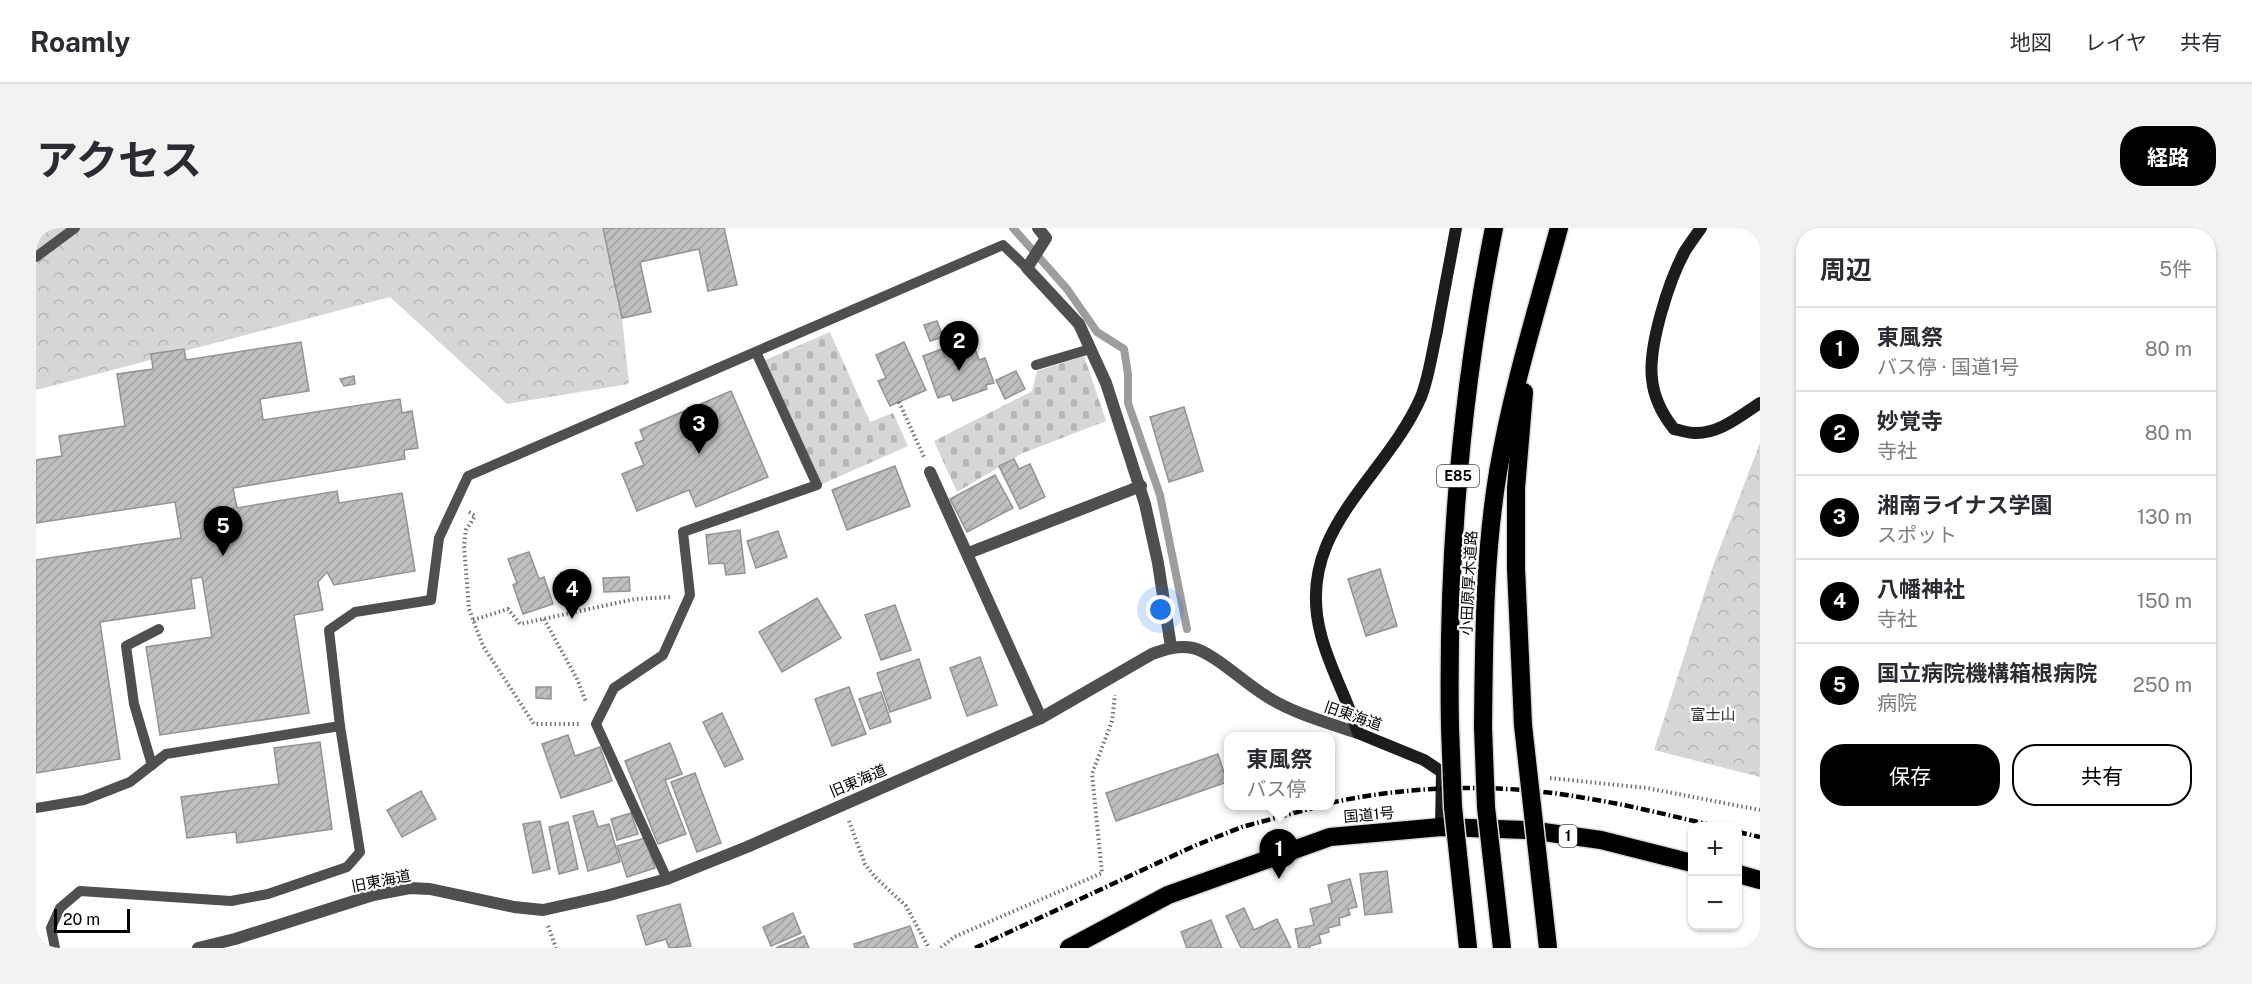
<!DOCTYPE html>
<html lang="ja">
<meta charset="utf-8">
<style>
body{margin:0;font-family:"Public Sans","Noto Sans JP",sans-serif;background:#f2f2f3;color:#2b2b33}
.controls{position:absolute;right:18px;bottom:18px;display:grid;overflow:hidden;border-radius:12px;box-shadow:0 2px 4px #0004}
.controls button{width:54px;height:54px;display:grid;place-items:center;padding:0;border:0;border-bottom:2px solid #e1e1e2;background:#fff;color:#2b2b33;font:30px sans-serif}
.scale{position:absolute;left:18px;bottom:15px;width:76px;box-sizing:border-box;padding-left:6px;border:3px solid #000;border-top:0;font-size:16px;line-height:21px;white-space:nowrap;color:#000;-webkit-text-stroke:4px #fff;paint-order:stroke}
.you{position:absolute;left:1125px;top:382px;width:21px;height:21px;margin:-15px;border:4px solid #fff;border-radius:50%;background:#1a73e8;box-shadow:0 0 0 9px #1a73e833}
.badge{display:grid;place-items:center;width:39px;height:39px;border-radius:50%;background:#000;color:#fff;font-size:20px;font-weight:700}
.pin{position:absolute;translate:-50% -50px;filter:drop-shadow(0 2px 3px #0008)}
.pin::after{content:'';position:absolute;top:32px;width:21px;height:18px;background:inherit;clip-path:polygon(0 0,100% 0,50% 100%)}
.popup{position:absolute;left:1188px;top:504px;width:111px;height:78px;box-sizing:border-box;display:grid;place-content:center;border-radius:12px;background:#fff;filter:drop-shadow(0 2px 4px #0005);font-size:20px;white-space:nowrap;color:#7c7c81}
.popup b{font-size:22px;color:#2b2b33}
.popup::after{content:'';position:absolute;left:50%;top:100%;margin-left:-12px;border:12px solid transparent;border-top-color:#fff}
.list{margin:0;padding:0;list-style:none}
h2{display:flex;justify-content:space-between;align-items:center;height:78px;margin:0;padding:0 24px;font-size:26px}
h2 small{font-size:20px;font-weight:400;color:#7c7c81}
.list li{display:grid;grid-template-columns:39px 1fr auto;gap:18px;align-items:center;box-sizing:border-box;height:84px;padding:0 24px;border-top:2px solid #e1e1e2}
.list b{display:block;font-size:22px;white-space:nowrap}
.list p{margin:0;font-size:20px;white-space:nowrap;color:#7c7c81}
.list em{font-size:20px;font-style:normal;color:#7c7c81}
.actions{display:flex;gap:12px;padding:18px 24px}
.actions a{flex:1;padding:14px 0;border:2px solid #000;border-radius:24px;text-align:center;font-size:21px;color:#000}
.actions .main{background:#000;color:#fff}
.map{position:relative;flex:none;width:1724px;height:720px;overflow:hidden;border-radius:24px}
header{display:flex;align-items:center;gap:36px;box-sizing:border-box;height:84px;padding:0 30px;background:#fff;border-bottom:2px solid #e1e1e2}
header strong{font-size:28px}
nav{display:flex;gap:33px;margin-inline-start:auto;font-size:21px}
.intro{display:flex;align-items:center;justify-content:space-between;box-sizing:border-box;height:144px;padding:0 36px}
h1{margin:0;font-size:42px}
.button{padding:15px 27px;border-radius:24px;background:#000;color:#fff;font-size:21px;font-weight:700}
main{display:flex;gap:36px;padding:0 36px}
aside{flex:1;background:#fff;border-radius:24px;box-shadow:0 2px 4px #0004}
.map>svg:first-child{display:block}
.forest{fill:url(#forest-crowns)}
.cemetery{fill:url(#cemetery-stones)}
.lines{fill:none;stroke-linecap:round;stroke-linejoin:round}
.stream{stroke:#9d9d9d;stroke-width:8}
.building{fill:url(#building-hatch);stroke:#939393;stroke-width:1.5}
.highway-casing{stroke:#dbdbdb;stroke-width:21}
.path{stroke:#717171;stroke-width:4;stroke-dasharray:1.5 3;stroke-linecap:butt}
.lane{stroke:#4f4f4f;stroke-width:10}
.street{stroke:#4f4f4f;stroke-width:12}
.secondary{stroke:#1c1c1c;stroke-width:12}
.highway{stroke:#000;stroke-width:18}
.rail{stroke:#000;stroke-width:4.5;stroke-dasharray:9 3 1.5 3;stroke-linecap:butt}
.highway-bridge-casing{stroke:#dbdbdb;stroke-width:21;stroke-linecap:butt}
.highway-bridge{stroke:#000;stroke-width:18}
.labels{text-anchor:middle;stroke-width:4.5;stroke-linejoin:round;paint-order:stroke}
.shield{fill:#fff;stroke:#4c4c4c;stroke-width:1.5}
.shield-label{font-size:14px;font-weight:bold;fill:#000}
.street-label{font-size:15px;fill:#000;stroke:#fff}
.park-label{font-size:15px;fill:#2d2d2d;stroke:#fff}
</style>
<header>
<strong>Roamly</strong>
<nav><a>地図</a><a>レイヤ</a><a>共有</a></nav>
</header>
<div class="intro"><h1>アクセス</h1><a class="button">経路</a></div>
<main>
<div class="map">
<svg width="1724" height="720" viewBox="0 0 1724 720">
<defs>
<pattern id="forest-crowns" width="20" height="18" patternUnits="userSpaceOnUse" patternTransform="scale(1.5)"><rect width="20" height="18" fill="#d6d6d6"/><path d="M2 6a3 3 0 1 1 6 0M12 15a3 3 0 1 1 6 0" fill="none" stroke="#b6b6b6"/></pattern>
<pattern id="cemetery-stones" width="16" height="16" patternUnits="userSpaceOnUse" patternTransform="scale(1.5)"><rect width="16" height="16" fill="#d6d6d6"/><path d="M2 7V4a2 2 0 0 1 4 0v3zM10 15v-3a2 2 0 0 1 4 0v3z" fill="#b6b6b6"/></pattern>
<pattern id="building-hatch" width="6" height="6" patternUnits="userSpaceOnUse" patternTransform="scale(1.5)"><rect width="6" height="6" fill="#bfbfbf"/><path d="M-1 1l2-2M0 6l6-6M5 7l2-2" fill="none" stroke="#a2a2a2"/></pattern>
</defs>
<rect width="100%" height="100%" fill="#fff"/>
<g class="forest">
<polygon points="0,0 567,0 586,90 593,156 471,176 354,69 0,162"/>
<polygon points="1724,215 1724,549 1618,522 1677,338"/>
</g>
<g class="cemetery">
<polygon points="794,104 834,194 857,185 872,218 784,257 729,132"/>
<polygon points="1048,128 1070,193 987,225 921,264 898,213 996,163 1001,143"/>
</g>
<g class="lines">
<polyline class="stream" points="977,0 1031,61 1061,104 1088,121 1092,146 1092,175 1124,267 1151,401"/>
</g>
<g class="building">
<polygon points="567,0 688,0 701,57 672,63 663,21 604,34 615,84 586,90"/>
<polygon points="901,93 907,109 894,113 888,97"/>
<polygon points="265,114 273,163 224,171 227,192 364,171 366,185 376,183 382,220 368,222 369,231 197,260 201,280 301,263 303,275 366,265 379,343 298,357 291,344 282,354 287,382 258,387 273,485 124,507 110,419 176,409 166,349 155,351 159,380 64,394 84,531 0,545 0,332 145,310 139,274 0,295 0,232 26,228 23,208 89,198 81,146 117,141 115,126 148,121 150,132"/>
<polygon points="868,114 890,162 854,178 842,153 850,150 840,127"/>
<polygon points="938,118 943,132 949,130 958,155 950,157 951,161 917,173 914,166 902,170 887,128 906,121 909,129"/>
<polygon points="980,143 989,161 969,171 960,152"/>
<polygon points="318,148 319,156 308,158 304,151"/>
<polygon points="695,163 732,249 660,279 653,262 601,283 586,246 608,237 599,215 608,212 604,202"/>
<polygon points="1148,179 1167,243 1133,254 1114,189"/>
<polygon points="978,231 983,241 994,236 1009,269 984,281 963,238"/>
<polygon points="859,238 874,278 811,302 796,262"/>
<polygon points="959,247 977,280 931,304 914,271"/>
<polygon points="704,302 709,345 690,347 688,335 673,336 670,307"/>
<polygon points="742,303 751,329 720,340 711,313"/>
<polygon points="493,324 503,351 508,349 517,376 487,386 477,357 481,355 472,331"/>
<polygon points="1344,341 1361,398 1330,408 1312,351"/>
<polygon points="593,349 594,363 568,364 567,350"/>
<polygon points="781,370 805,410 746,444 723,404"/>
<polygon points="859,377 875,422 845,432 829,387"/>
<polygon points="944,429 961,477 931,488 914,440"/>
<polygon points="883,431 895,470 854,484 841,445"/>
<polygon points="500,459 515,459 515,471 500,470"/>
<polygon points="813,459 830,506 796,518 779,471"/>
<polygon points="845,464 855,494 834,501 823,471"/>
<polygon points="686,485 707,531 689,539 667,494"/>
<polygon points="532,507 539,528 564,519 576,553 525,570 506,516"/>
<polygon points="284,514 296,601 201,615 200,604 151,610 145,569 243,556 238,520"/>
<polygon points="634,515 646,546 629,552 650,606 622,616 589,533"/>
<polygon points="1182,526 1191,554 1080,593 1070,565"/>
<polygon points="659,545 685,615 661,624 635,554"/>
<polygon points="385,563 400,591 366,609 351,582"/>
<polygon points="557,583 562,599 573,596 584,634 552,643 537,588"/>
<polygon points="595,585 602,606 581,612 575,591"/>
<polygon points="504,593 514,641 497,645 487,596"/>
<polygon points="532,594 542,641 523,646 513,599"/>
<polygon points="609,610 619,640 591,649 581,618"/>
<polygon points="1351,643 1356,684 1329,687 1324,646"/>
<polygon points="1314,651 1321,679 1312,681 1314,687 1303,690 1304,697 1292,700 1293,704 1283,707 1285,715 1274,718 1274,720 1263,720 1259,701 1278,697 1274,681 1296,675 1292,657"/>
<polygon points="644,676 655,718 633,720 630,711 610,717 601,688"/>
<polygon points="1208,680 1218,702 1241,691 1255,720 1205,720 1190,688"/>
<polygon points="757,685 765,705 735,718 727,699"/>
<polygon points="1175,692 1186,720 1151,720 1145,704"/>
<polygon points="874,698 882,720 819,720 818,716"/>
<polygon points="768,708 773,720 740,720"/>
</g>
<g class="lines">
<defs>
<g id="highway">
<polyline points="1487,497 1480,340 1480,260 1488,164"/>
<path d="M1414 499C1411 332 1425 164 1458 0"/>
<path d="M1447 499C1448 414 1448 328 1462 244 1476 161 1501 81 1523 0"/>
<polyline points="1702,646 1724,652"/>
<polyline points="1033,720 1132,667 1294,609 1405,599 1493,602 1565,612 1656,635"/>
</g>
</defs>
<use href="#highway" class="highway-casing"/>
<g class="path">
<polyline points="863,174 888,229"/>
<polyline points="433,284 439,288 430,302 428,317 433,381 447,418 498,496 543,496"/>
<polyline points="508,391 541,451 550,474"/>
<polyline points="437,392 472,381 484,396 599,371 635,369"/>
<polyline points="1514,550 1611,560 1724,582"/>
<polyline points="813,593 829,636 839,649 870,678 893,720"/>
<polyline points="512,698 520,720"/>
<polyline points="905,720 918,709 1066,645 1056,546 1076,493 1079,467"/>
</g>
<g class="lane">
<polyline points="0,29 39,0"/>
<polyline points="1000,137 1054,121"/>
<polyline points="116,537 98,476 90,418 123,401"/>
<polyline points="0,580 48,572 94,554 130,526 304,498"/>
<polyline points="631,651 560,496 578,460 627,427 654,367 647,304 781,257 720,124"/>
<polyline points="19,720 15,700 24,680 44,663 195,673 232,666 311,639 324,624 304,498 293,402 319,384 395,372 403,310 432,248 967,17 991,40"/>
</g>
<g class="street">
<polyline points="1002,0 1010,10 991,40 1043,96 1070,155 1109,276 1122,335 1135,419"/>
<polyline points="894,244 1005,490"/>
<polyline points="935,324 1105,258"/>
<path d="M162 720 199 711 337 667 374 660 394 661 478 679 507 682 570 668 631 651 711 619 1005 490 1116 426C1130 421 1142 417 1157 420 1176 424 1209 455 1227 466 1255 485 1290 494 1322 505"/>
</g>
<g class="secondary">
<path d="M1665 0C1660 7 1654 15 1649 23 1633 52 1612 118 1616 151 1618 171 1626 186 1638 201 1644 202 1652 205 1658 205 1683 206 1704 188 1724 175"/>
<path d="M1405 599 1406 544 1388 532 1322 505C1312 472 1293 439 1285 407 1257 303 1349 252 1385 169 1393 149 1396 124 1401 103 1407 68 1414 34 1420 0"/>
</g>
<use href="#highway" class="highway"/>
<g class="rail">
<path d="M1294 575C1374 557 1468 555 1549 570 1593 577 1636 588 1679 598"/>
<polyline points="1702,604 1724,609"/>
<polyline points="939,720 1158,618 1206,599 1284,578"/>
</g>
<defs>
<g id="highway-bridge">
<polyline points="1487,497 1512,720"/>
<polyline points="1414,499 1417,579 1432,720"/>
<polyline points="1447,499 1450,579 1466,720"/>
</g>
</defs>
<use href="#highway-bridge" class="highway-bridge-casing"/>
<use href="#highway-bridge" class="highway-bridge"/>
</g>
<g class="labels">
<g class="shield">
<rect x="1401" y="237" width="42" height="22" rx="4.5"/>
<rect x="1523" y="597" width="18" height="22" rx="4.5"/>
</g>
<g class="shield-label">
<text x="1422" y="253">E85</text>
<text x="1532" y="613">1</text>
</g>
<g class="street-label">
<text transform="translate(1433 355) rotate(-87)" y="5">小田原厚木道路</text>
<text transform="translate(1317 488) rotate(19)" y="5">旧東海道</text>
<text transform="translate(822 553) rotate(-23)" y="5">旧東海道</text>
<text transform="translate(1333 587) rotate(-5)" y="5">国道1号</text>
<text transform="translate(345 653) rotate(-11)" y="5">旧東海道</text>
</g>
<g class="park-label">
<text x="1677" y="492">富士山</text>
</g>
</g>
</svg>
<div class="controls">
<button>+</button>
<button>−</button>
</div>
<div class="scale">20 m</div>
<div class="you"></div>
<div class="pin badge" style="left:1243px;top:651px">1</div>
<div class="popup"><b>東風祭</b>バス停</div>
<div class="pin badge" style="left:923px;top:143px">2</div>
<div class="pin badge" style="left:663px;top:226px">3</div>
<div class="pin badge" style="left:536px;top:391px">4</div>
<div class="pin badge" style="left:187px;top:328px">5</div>
</div>
<aside>
<h2>周辺<small>5件</small></h2>
<ul class="list">
<li><span class="badge">1</span><div><b>東風祭</b><p>バス停 · 国道1号</p></div><em>80 m</em></li>
<li><span class="badge">2</span><div><b>妙覚寺</b><p>寺社</p></div><em>80 m</em></li>
<li><span class="badge">3</span><div><b>湘南ライナス学園</b><p>スポット</p></div><em>130 m</em></li>
<li><span class="badge">4</span><div><b>八幡神社</b><p>寺社</p></div><em>150 m</em></li>
<li><span class="badge">5</span><div><b>国立病院機構箱根病院</b><p>病院</p></div><em>250 m</em></li>
</ul>
<div class="actions"><a class="main">保存</a><a>共有</a></div>
</aside>
</main>
